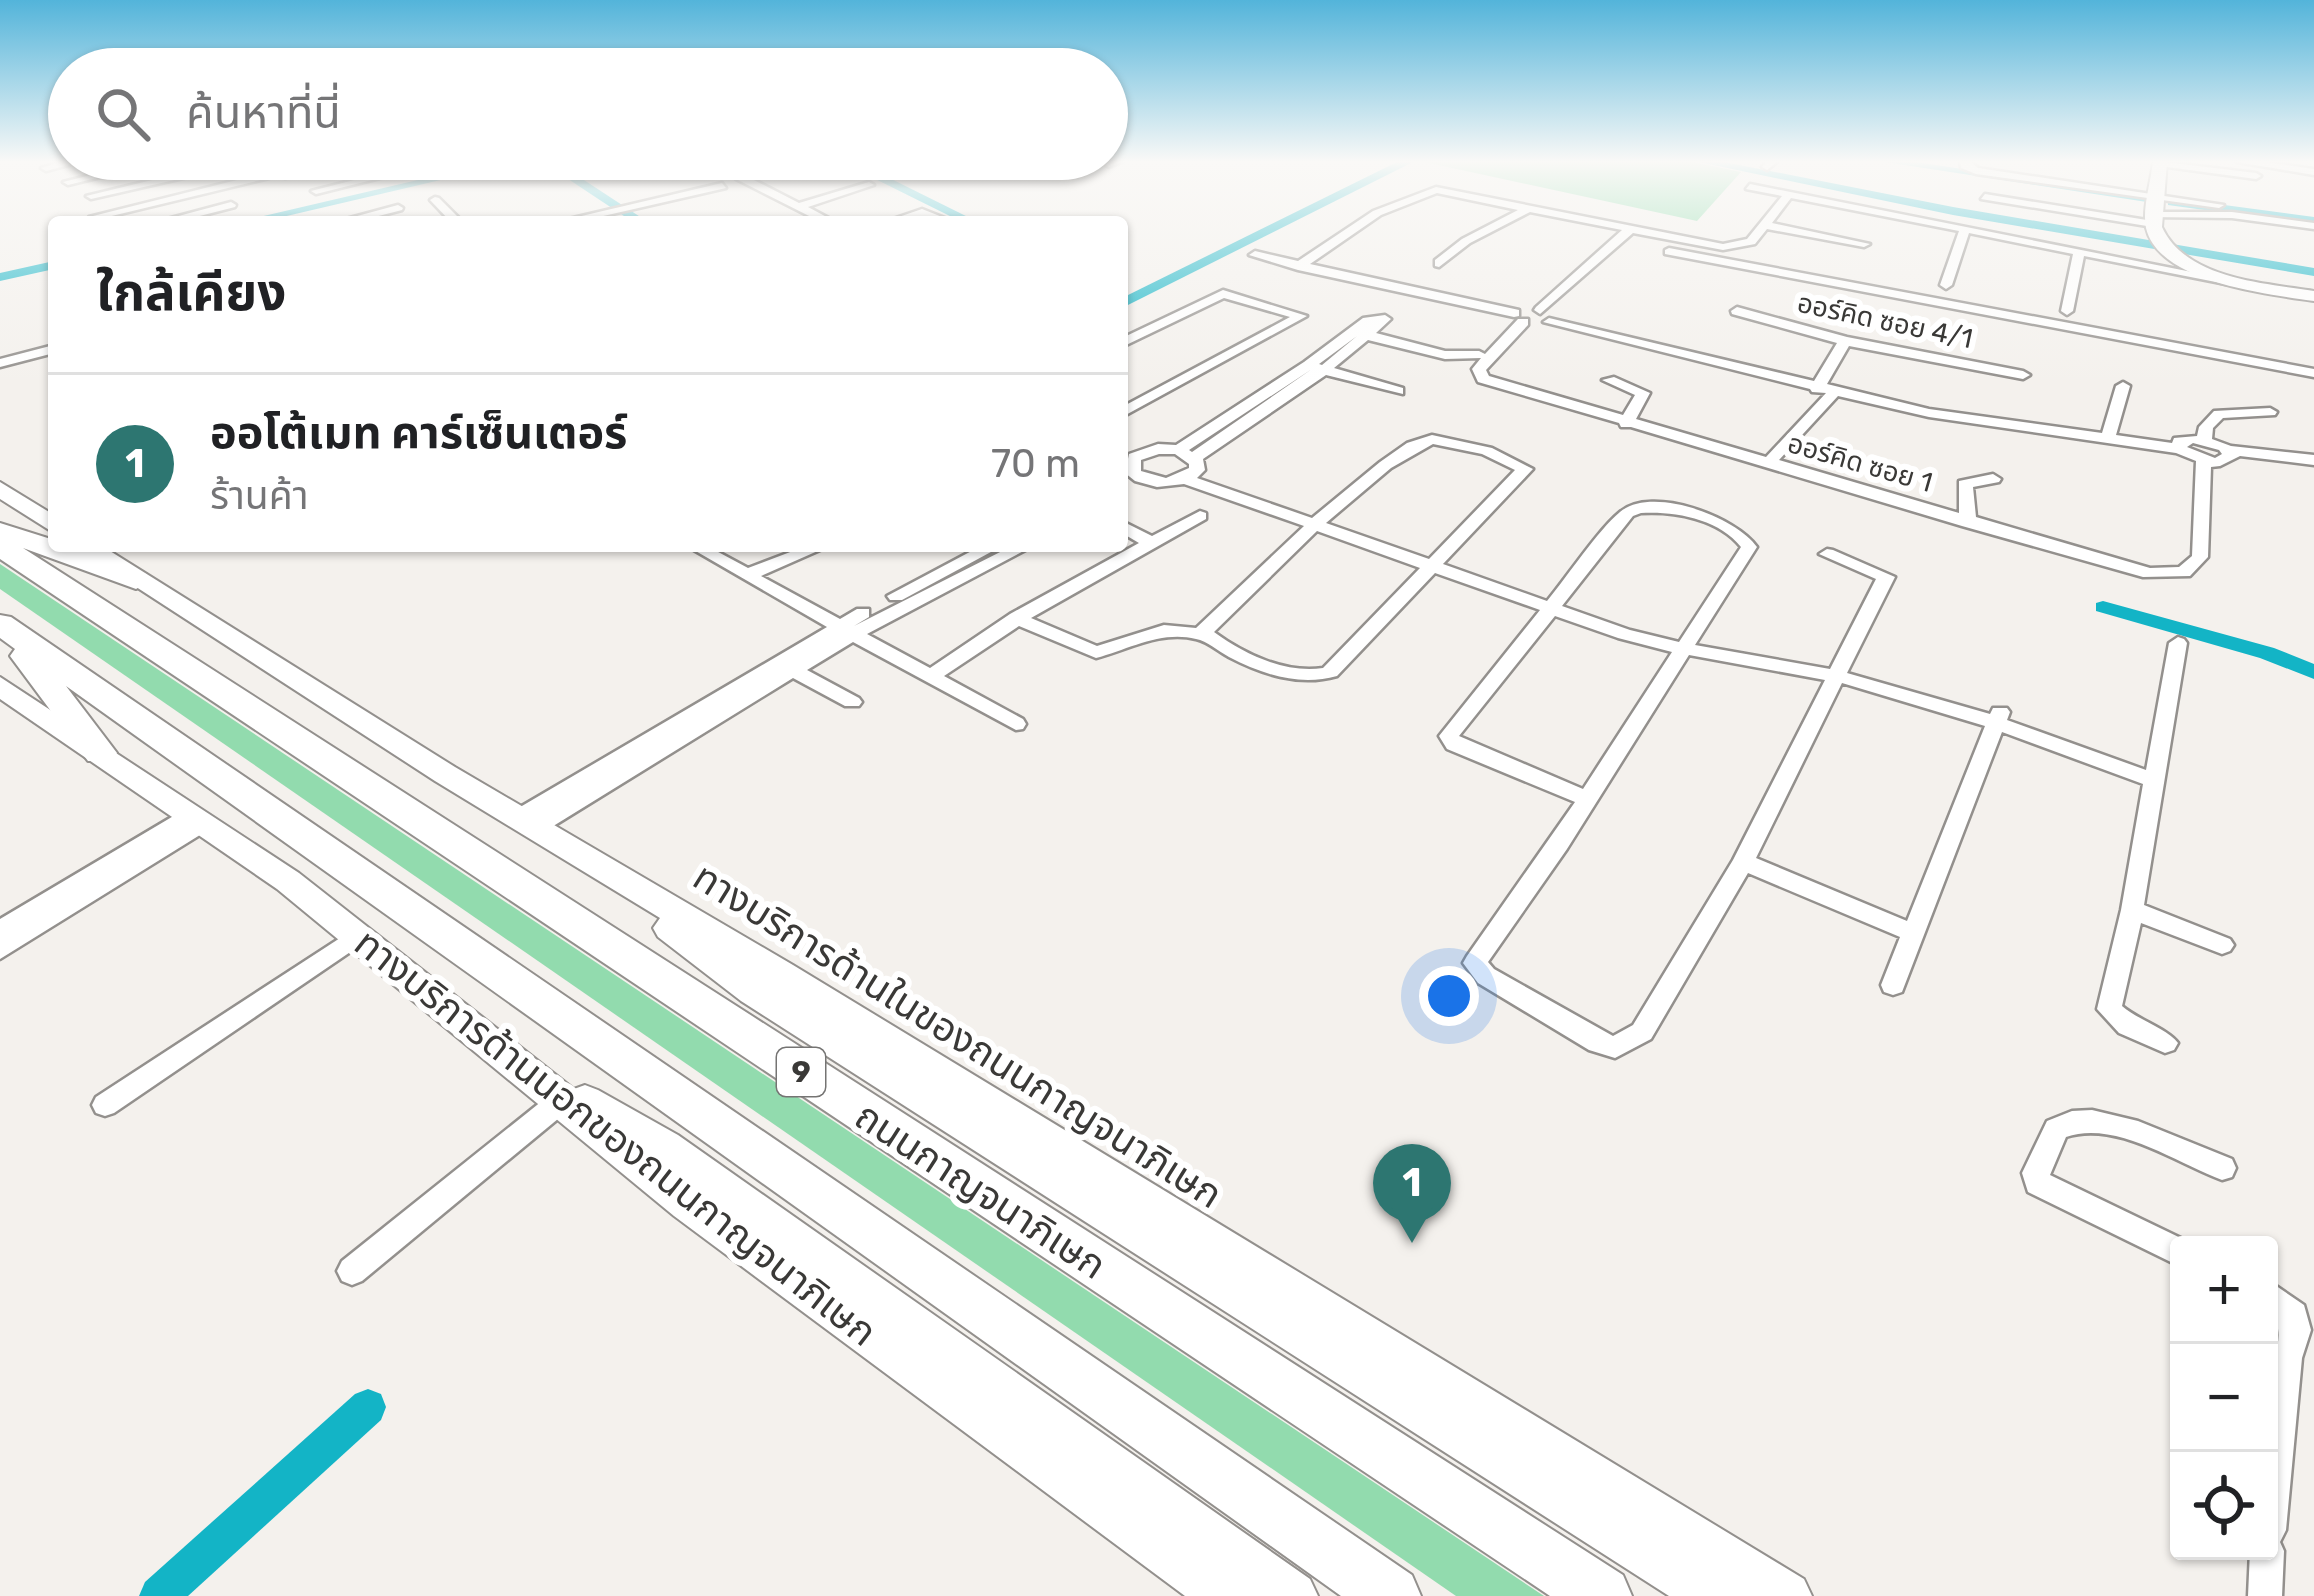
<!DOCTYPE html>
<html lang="th">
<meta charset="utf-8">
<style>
body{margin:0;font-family:Rubik,"Noto Sans Thai",sans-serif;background:#f6f6f6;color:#202124}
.controls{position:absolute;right:36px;bottom:36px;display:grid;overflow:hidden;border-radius:12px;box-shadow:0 3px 9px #0004}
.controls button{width:108px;height:108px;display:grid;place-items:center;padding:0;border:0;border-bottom:3px solid #e0e0e0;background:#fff;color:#202124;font:60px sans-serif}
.you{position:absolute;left:1449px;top:996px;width:42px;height:42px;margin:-30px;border:9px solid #fff;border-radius:50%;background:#1a73e8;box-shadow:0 0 0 18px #1a73e833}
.badge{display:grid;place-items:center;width:78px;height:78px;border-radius:50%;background:#2d7671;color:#fff;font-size:39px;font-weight:700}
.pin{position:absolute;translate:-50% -99px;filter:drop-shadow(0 3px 6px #0008)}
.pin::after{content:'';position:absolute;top:63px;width:42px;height:36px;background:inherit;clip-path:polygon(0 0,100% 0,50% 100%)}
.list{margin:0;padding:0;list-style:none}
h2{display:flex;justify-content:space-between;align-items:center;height:156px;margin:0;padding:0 48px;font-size:51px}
h2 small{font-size:39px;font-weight:400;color:#757577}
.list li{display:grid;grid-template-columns:78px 1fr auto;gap:36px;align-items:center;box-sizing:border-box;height:180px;padding:0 48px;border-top:3px solid #e0e0e0}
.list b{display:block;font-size:45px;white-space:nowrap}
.list p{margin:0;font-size:39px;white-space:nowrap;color:#757577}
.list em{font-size:39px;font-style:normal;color:#757577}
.icon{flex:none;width:66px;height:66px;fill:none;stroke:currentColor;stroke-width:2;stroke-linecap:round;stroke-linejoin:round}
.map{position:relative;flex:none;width:2314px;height:1596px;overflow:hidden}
.search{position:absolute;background:#fff;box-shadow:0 3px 9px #0004;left:48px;top:48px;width:1080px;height:132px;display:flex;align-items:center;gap:30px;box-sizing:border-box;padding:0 42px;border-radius:66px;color:#757577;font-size:45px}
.panel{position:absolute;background:#fff;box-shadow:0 3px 9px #0004;left:48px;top:216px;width:1080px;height:336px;border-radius:12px}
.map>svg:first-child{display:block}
.green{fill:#92dbae}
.forest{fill:#7bd7a0}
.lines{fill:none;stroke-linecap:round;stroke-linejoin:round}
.canal{fill:#13b4c6;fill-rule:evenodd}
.street-casing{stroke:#93908d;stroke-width:5}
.secondary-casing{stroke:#93908d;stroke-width:4}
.highway-casing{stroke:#93908d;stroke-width:4}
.street{fill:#fff;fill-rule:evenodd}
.secondary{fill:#fff;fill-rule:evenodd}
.highway{fill:#fff;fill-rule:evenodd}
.labels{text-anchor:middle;stroke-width:12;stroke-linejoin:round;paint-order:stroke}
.far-street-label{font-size:27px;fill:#3a3937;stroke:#fff}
.shield{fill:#fff;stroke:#757473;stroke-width:3}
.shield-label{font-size:30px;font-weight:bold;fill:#3a3937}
.near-street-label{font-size:39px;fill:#3a3937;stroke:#fff}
</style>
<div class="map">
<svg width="2314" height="1596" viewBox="0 0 2314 1596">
<rect width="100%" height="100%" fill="#f4f1ed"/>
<polygon class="green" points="0,564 1544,1596 1456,1596 0,589"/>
<polygon class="forest" points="1420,161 1688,161 1741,172 1697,221"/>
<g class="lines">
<g class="canal">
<polygon points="499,161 522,161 261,222 238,222"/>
<polygon points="541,161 555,161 648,222 633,222"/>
<polygon points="839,161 855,161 978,222 962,222"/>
<polygon points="1399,161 1415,161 1122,308 1122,298"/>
<polygon points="1694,161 1719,161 1953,207 2314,268 2314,276 1953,215"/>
<polygon points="1878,161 1910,161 2153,198 2147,202"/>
<polygon points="2172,198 2314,217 2314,225 2168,205 2168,199"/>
<polygon points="54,261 54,269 0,281 0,273"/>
<polygon points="2103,601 2274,648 2314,664 2314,679 2260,658 2096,611 2096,603"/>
<polygon points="368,1389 381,1394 386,1407 381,1420 188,1596 139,1596 145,1582 355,1394"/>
</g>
<defs>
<g id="street">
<polygon points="63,161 83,161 46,171 41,168"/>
<polygon points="147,161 166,161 68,185 63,182"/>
<polygon points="231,161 236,162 236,166 91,199 86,196"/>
<polygon points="330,161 349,161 285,178 280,175"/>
<polygon points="429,161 448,161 316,194 311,191"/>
<polygon points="797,161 815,161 752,179 799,203 869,182 874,185 808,207 836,222 821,222 736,179"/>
<polygon points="1107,161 1124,161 1109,167 1104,164"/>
<polygon points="1767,161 1778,161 1767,170 1762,167"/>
<polygon points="1960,161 1970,161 1978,168 2224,205 2219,208 1976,174 1961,168"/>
<polygon points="2156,161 2256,173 2261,176 2256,179 2160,166"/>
<polygon points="2258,161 2314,169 2314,175 2237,162"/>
<polygon points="265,173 269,178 95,220 89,217"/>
<polygon points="722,183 726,188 577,222 556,222"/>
<polygon points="1750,184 2232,280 2226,284 2084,256 2073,311 2067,315 2061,311 2073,254 1969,233 1952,285 1946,289 1940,285 1959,231 1791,198 1772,223 1870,244 1864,247 1767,229 1755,244 1723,250 1633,233 1540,314 1534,310 1536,307 1622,230 1530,212 1470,243 1439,267 1435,266 1435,260 1462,239 1518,210 1437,193 1381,215 1310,264 1519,310 1519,316 1514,317 1298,270 1249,255 1255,251 1298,261 1373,211 1436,187 1723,244 1747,239 1782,196 1746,189"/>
<polygon points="1985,194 2153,221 2159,224 2153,227 1981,199"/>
<polygon points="435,197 439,198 463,222 451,222 430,200"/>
<polygon points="231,202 236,205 235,207 176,222 156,222"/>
<polygon points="398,205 403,208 402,210 355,222 335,222"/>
<path d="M922 209 955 222C943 222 935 218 925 217 913 215 897 222 884 222Z"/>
<polygon points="2154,212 2232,212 2314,223 2314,229 2232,218 2150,217 2150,213"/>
<polygon points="1669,248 2314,369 2314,377 1665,254 1665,250"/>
<polygon points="1223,290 1307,316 1122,417 1122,407 1290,317 1224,298 1122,347 1122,338"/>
<path d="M1737 307 1847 337 2023 371 2030 375 2023 379 1849 346 1827 384 1929 409 2102 433 2116 386 2123 382 2130 386 2116 435 2172 443 2174 438 2197 436 2199 427 2214 411 2270 408 2277 412 2275 415 2223 418 2213 428 2212 439 2231 446 2314 455V465L2240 456 2220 466 2211 467 2208 557 2190 576 2143 577 1962 526 1631 427H1621L1619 423 1478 382 1472 369 1481 358 1445 359 1368 340 1334 368 1403 388V394L1326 375 1203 459 1205 470 1197 478 1312 518 1380 462 1407 443 1432 435 1492 448 1533 469 1443 564 1547 601C1567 577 1598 530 1620 512 1652 485 1736 517 1757 547L1695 645 1830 669 1876 579 1819 554 1827 549 1833 550 1895 577 1847 673 1990 714 1993 708H2007L2010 712 2007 720 2146 770 2169 643 2178 637 2184 639 2187 643 2144 905 2230 939 2234 945 2230 951 2222 954 2141 923 2122 1006C2138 1020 2168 1029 2178 1043L2174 1050 2165 1053 2119 1033 2097 1009 2121 910 2143 784 2002 732 1902 992 1893 995 1884 992 1881 985 1900 937 1748 873 1651 1039 1615 1058 1589 1050 1478 983 1463 963 1467 956 1575 802 1447 749 1439 736 1540 610 1435 573 1337 676C1299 687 1262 674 1229 657 1218 651 1207 641 1196 639 1162 630 1129 649 1096 658L1019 626 944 676 1023 719 1026 724 1023 729 1016 730 853 642 807 670 859 698 862 702 859 706H845L793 678 542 833H526L523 828 526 823 518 826 507 818 510 813 827 627 687 546H707L748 568 806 546H829L761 576 840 619 857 609H869V617L854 626 1012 546H1033L867 634 930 668 1010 614 1139 543 1122 533V521L1152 536 1200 511 1206 513V519L1031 618 1097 646 1164 625 1196 628 1304 526 1184 484 1157 487 1135 481 1125 473 1129 454 1158 444 1176 445 1304 362 1363 318 1385 315 1391 319 1376 333 1445 351H1479L1485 354 1518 319H1528V325L1486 370 1489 376 1623 415 1635 395 1602 380 1614 377 1650 393 1636 419 1766 457 1826 393 1812 392 1810 389 1543 322 1549 318 1814 381 1837 343 1732 314 1731 311ZM1357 336 1322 365 1319 364ZM1312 369 1192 452 1189 450ZM1838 396 1929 417 2176 453 2196 461 2192 556 2179 567 2150 568 1976 517 1973 487 1999 482 2001 479 1993 474 1959 481V513L1779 460ZM2193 443 2219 450 2222 454 2215 458 2187 447ZM1433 444 1482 454 1515 470 1429 559 1326 523 1391 468ZM1159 454H1175L1189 464V468L1166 478 1141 471V460ZM1641 513C1675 511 1719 519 1741 547L1679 642 1630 630 1562 606 1633 516ZM1317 531 1420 568 1323 668C1286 674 1244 654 1214 632ZM1555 616 1618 638 1672 652 1583 789 1459 736ZM1689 655 1825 680 1733 860 1633 1025 1613 1036 1494 969 1488 962 1567 849ZM1842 683 1985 726 1907 921 1756 858Z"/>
<polygon points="54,345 54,353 0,367 0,359"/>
<polygon points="981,546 1002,546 902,600 890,600 887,596"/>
<polygon points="187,808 195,810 195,819 208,820 211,825 208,830 0,959 0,919"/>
<polygon points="357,927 365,930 369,936 365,942 114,1113 105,1116 96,1113 92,1105 96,1097"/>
<polygon points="561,1090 570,1093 574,1101 570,1109 362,1281 352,1285 342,1281 337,1271 342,1261 552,1093"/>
<path d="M2092 1110 2138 1121 2232 1159 2236 1168 2232 1177 2222 1180C2176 1163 2116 1120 2066 1137L2050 1175 2189 1242 2190 1245H2179V1266L2028 1192 2022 1173 2047 1121 2072 1111Z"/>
<path d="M2269 1281 2304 1305 2311 1330 2302 1358 2286 1530 2280 1542 2284 1551 2282 1596H2248L2250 1551H2269V1382C2272 1356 2289 1331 2269 1314Z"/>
</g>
<g id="secondary">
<path d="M2153 161H2167L2162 227C2186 279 2264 283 2314 291V301C2268 294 2159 283 2146 228 2142 208 2151 182 2153 161Z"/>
<polygon points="0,482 54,515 54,533 0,499"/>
<polygon points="73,546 102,546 455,767 793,965 1804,1579 1812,1596 1669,1596 741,1001 658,937 653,928 660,918 435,781"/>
<polygon points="0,677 299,873 574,1089 585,1085 598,1090 678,1135 1310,1579 1318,1596 1185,1596 674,1216 277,889 0,699"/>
</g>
<g id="highway">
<polygon points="0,523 54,540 54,546 71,546 146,574 151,580 136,589 23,548 1623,1575 1632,1596 1550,1596 0,559"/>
<polygon points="0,615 11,617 1412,1575 1421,1596 1341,1596 66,686 117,753 112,761 88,761 10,656 15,649 0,638"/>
</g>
</defs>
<use href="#street" class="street-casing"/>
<use href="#secondary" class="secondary-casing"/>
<use href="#highway" class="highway-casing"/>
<use href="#street" class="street"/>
<use href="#secondary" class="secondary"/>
<use href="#highway" class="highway"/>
</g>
<linearGradient id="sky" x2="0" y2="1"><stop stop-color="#53b4da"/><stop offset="0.42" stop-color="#faf9f7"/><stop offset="1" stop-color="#faf9f7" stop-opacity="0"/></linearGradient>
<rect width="2314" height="385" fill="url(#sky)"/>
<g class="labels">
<g class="far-street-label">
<text transform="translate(1885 321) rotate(12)" y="9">ออร์คิด ซอย 4/1</text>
<text transform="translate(1860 463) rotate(16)" y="9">ออร์คิด ซอย 1</text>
</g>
<rect class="shield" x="777" y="1048" width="48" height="48" rx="9"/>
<g class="shield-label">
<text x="801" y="1082">9</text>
</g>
<g class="near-street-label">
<text transform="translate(958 1035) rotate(32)" y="14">ทางบริการด้านในของถนนกาญจนาภิเษก</text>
<text transform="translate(616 1137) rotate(38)" y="14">ทางบริการด้านนอกของถนนกาญจนาภิเษก</text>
<text transform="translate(981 1190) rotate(33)" y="14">ถนนกาญจนาภิเษก</text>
</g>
</g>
</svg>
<div class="controls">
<button>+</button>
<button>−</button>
<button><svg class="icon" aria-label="locate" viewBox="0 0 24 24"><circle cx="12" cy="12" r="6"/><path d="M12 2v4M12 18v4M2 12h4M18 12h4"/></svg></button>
</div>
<div class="you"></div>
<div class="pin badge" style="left:1412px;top:1243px">1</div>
<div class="search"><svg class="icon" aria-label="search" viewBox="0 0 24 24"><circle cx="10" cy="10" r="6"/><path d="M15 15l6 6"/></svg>ค้นหาที่นี่</div>
<section class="panel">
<h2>ใกล้เคียง<small></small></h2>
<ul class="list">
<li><span class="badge">1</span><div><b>ออโต้เมท คาร์เซ็นเตอร์</b><p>ร้านค้า</p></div><em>70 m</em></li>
</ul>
</section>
</div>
